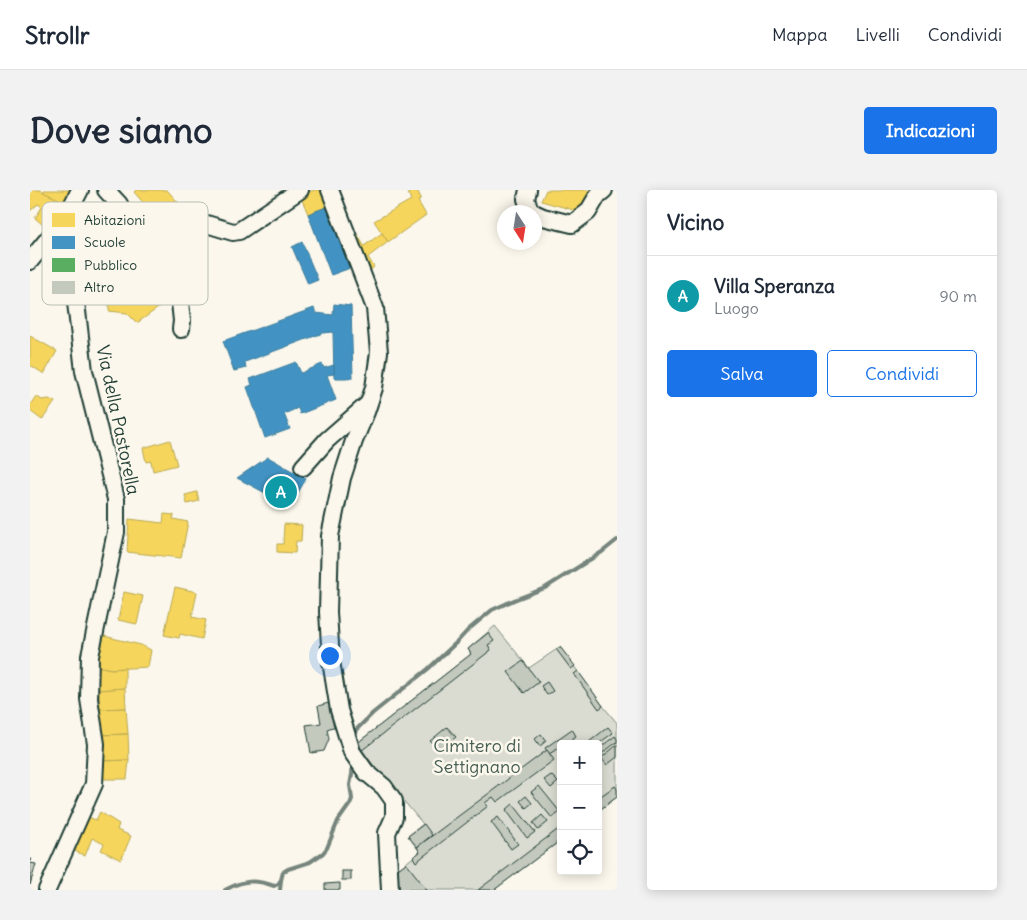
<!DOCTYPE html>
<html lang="it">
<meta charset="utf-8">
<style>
body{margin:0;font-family:Delius,sans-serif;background:#f2f2f3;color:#1f2937}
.controls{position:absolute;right:15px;bottom:15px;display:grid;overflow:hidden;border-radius:5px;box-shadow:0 2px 12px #0003}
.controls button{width:45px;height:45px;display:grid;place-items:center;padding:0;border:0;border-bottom:1px solid #e0e1e3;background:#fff;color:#1f2937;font:25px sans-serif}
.compass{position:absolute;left:467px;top:15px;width:45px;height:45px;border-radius:50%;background:#fff;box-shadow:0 2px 12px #0003;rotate:168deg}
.you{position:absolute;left:299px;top:465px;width:18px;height:18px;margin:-12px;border:4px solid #fff;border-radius:50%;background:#1a73e8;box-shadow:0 0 0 8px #1a73e833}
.badge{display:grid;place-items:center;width:32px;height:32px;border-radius:50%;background:#1a73e8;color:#fff;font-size:16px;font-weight:700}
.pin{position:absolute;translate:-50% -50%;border:2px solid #fff;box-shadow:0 1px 5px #0006}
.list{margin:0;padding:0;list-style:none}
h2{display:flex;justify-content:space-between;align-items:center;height:65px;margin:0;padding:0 20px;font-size:21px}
h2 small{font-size:16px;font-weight:400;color:#747a83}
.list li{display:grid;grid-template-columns:32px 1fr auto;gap:15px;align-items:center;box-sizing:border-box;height:80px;padding:0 20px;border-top:1px solid #e0e1e3}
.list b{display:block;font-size:19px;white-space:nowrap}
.list p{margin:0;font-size:16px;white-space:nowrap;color:#747a83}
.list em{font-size:16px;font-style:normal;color:#747a83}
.actions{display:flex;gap:10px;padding:15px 20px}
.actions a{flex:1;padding:11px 0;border:1px solid #1a73e8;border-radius:5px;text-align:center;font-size:18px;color:#1a73e8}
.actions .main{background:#1a73e8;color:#fff}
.icon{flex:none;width:28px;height:28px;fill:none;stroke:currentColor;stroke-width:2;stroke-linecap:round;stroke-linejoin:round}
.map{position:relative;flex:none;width:587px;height:700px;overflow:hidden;border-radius:5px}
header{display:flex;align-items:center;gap:30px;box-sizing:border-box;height:70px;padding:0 25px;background:#fff;border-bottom:1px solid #e0e1e3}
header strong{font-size:24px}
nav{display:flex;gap:28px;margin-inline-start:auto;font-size:18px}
.intro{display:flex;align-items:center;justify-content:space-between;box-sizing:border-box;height:120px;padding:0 30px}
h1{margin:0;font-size:35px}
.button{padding:12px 22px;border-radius:5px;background:#1a73e8;color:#fff;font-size:18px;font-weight:700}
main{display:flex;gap:30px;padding:0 30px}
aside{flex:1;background:#fff;border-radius:5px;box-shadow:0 2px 12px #0003}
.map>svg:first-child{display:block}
.green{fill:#dbdcd1;stroke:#7d8c82}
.homes{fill:#f6d55c;stroke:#b6a750}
.schools{fill:#4393c3;stroke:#387998}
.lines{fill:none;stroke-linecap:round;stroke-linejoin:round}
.stream{stroke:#74847b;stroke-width:4}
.building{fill:#c4c9be;stroke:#1f3d34}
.minor-casing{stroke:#1f3d34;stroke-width:20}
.minor{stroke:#fbf7ec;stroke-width:16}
.labels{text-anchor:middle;stroke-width:5;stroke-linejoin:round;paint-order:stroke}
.street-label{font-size:18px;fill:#1f3d34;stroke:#fbf7ec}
.park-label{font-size:18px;fill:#455d53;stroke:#fbf7ec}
.key{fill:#fbf7ec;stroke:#b9bfb5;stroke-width:1}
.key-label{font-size:14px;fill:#1f3d34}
</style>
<header>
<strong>Strollr</strong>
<nav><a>Mappa</a><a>Livelli</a><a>Condividi</a></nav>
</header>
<div class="intro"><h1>Dove siamo</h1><a class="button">Indicazioni</a></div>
<main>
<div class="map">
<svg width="587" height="700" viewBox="0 0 587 700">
<rect width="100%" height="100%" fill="#fbf7ec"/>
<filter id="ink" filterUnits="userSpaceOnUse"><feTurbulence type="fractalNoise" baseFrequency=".02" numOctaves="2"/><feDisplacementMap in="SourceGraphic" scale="10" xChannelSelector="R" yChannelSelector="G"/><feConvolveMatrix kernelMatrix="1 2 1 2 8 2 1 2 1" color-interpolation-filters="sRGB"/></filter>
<g filter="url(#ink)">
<polygon class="green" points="465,436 499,478 530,457 573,516 587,533 587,607 568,621 568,554 531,554 531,650 464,700 371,700 366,694 364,682 390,662 378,646 393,634 326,554 441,464 438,459"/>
<g class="homes">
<polygon points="0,0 10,0 26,7 35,12 13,35 5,28 12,17 8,14 0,21"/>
<polygon points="14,0 43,0 35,12 13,2"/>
<polygon points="106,0 137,0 154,19 133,36 104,2"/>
<polygon points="284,0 293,0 299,16 278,24 270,5"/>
<polygon points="385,0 387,0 391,8 388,11 396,25 358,52 344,31 381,10 378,3"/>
<polygon points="516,0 560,0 551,22 511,11"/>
<polygon points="352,43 358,52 338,67 344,77 341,80 323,47 328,45 334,56"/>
<polygon points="50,86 65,86 96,89 97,106 116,96 131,116 107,133 97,123 79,121 79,110 67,108 55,110"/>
<polygon points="0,146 27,161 14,184 0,175"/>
<polygon points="6,206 12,210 19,209 25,212 12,230 0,221 0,215"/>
<polygon points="140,250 147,275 123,281 121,271 116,272 113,258"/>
<polygon points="167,302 169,311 157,314 155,305"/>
<polygon points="134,324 144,325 143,329 158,332 151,368 97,362 99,329 133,333"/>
<polygon points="254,334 272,335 271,351 266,351 265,363 247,362 247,354 253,354"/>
<polygon points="145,397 167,402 162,427 176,430 172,449 150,444 149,448 134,445"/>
<polygon points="94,402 113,406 107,434 88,430"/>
<polygon points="74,446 111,455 121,460 118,477 81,479 67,476"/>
<polygon points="67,476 81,479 95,478 95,498 69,500"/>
<polygon points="95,498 96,518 70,519 69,500"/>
<polygon points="96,518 98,544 71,545 70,519"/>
<polygon points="98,544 99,570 73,571 71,545"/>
<polygon points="99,570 97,589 71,589 73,571"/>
<polygon points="70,622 89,634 87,640 101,646 91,670 71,660 74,654 62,648 55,666 43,660 58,627 66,630"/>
</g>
<g class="schools">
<polygon points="299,16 323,77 301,85 278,24"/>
<polygon points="272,52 288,90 278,94 262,57"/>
<polygon points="304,114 321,116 323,188 304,188 303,142 293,143 215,172 216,178 204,181 193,151 284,118 286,123 303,125"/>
<polygon points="266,172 271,183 292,174 294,178 304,175 304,184 297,185 306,210 270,224 268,218 254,224 260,239 235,248 217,197 222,195 220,189"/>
<polygon points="238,267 276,289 260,316 207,288"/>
</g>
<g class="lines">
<g class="stream">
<polyline points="325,550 327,539 343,523 398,479 428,451 438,440 462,420 484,410 515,398 572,362 587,350"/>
<path d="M195 700C213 690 225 689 244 696L248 694 251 690 253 682 258 679 280 672 293 663 297 658 308 631 320 614 322 609 320 595 322 584 323 572"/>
<polyline points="250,700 251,690"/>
</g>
</g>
<g class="building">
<polygon points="458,443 464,451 458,455 461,460 331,561 326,554 441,464 438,459"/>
<polygon points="530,457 545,476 541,479 526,459"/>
<polygon points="493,471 509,492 494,503 478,482"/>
<polygon points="548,481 573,516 569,519 544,484"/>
<polygon points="517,492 523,501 517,505 511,496"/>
<polygon points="302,512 306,536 297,539 299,549 294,561 281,563 276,535 291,533 288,516"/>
<polygon points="417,537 426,547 409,560 400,551"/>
<polygon points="578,537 583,543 568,554 561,554 559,552"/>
<polygon points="542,539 546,546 535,554 531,554 531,557 519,564 515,558"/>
<polygon points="511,544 516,551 510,556 505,549"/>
<polygon points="585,546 587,549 587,552 570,565 568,563 568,559"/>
<polygon points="587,555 587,567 577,575 571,568"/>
<polygon points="517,560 524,570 467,612 463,607 455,613 458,616 386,672 383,667 390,662 387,657"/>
<polygon points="521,585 528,592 521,598 514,590"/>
<polygon points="509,596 530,622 522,628 501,602"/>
<polygon points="585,596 587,599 587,607 568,621 568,608"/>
<polygon points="496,606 502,613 496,618 490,611"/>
<polygon points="483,614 505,642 497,648 476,620"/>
<polygon points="512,625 518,632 508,640 503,633"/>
<polygon points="468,627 488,654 481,659 461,632"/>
<polygon points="394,634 402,645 387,657 378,646"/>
<polygon points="531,637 531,650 464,700 448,700"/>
<polygon points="0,669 1,669 0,673 6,674 0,695"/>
<polygon points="376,673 397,700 371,700 366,694 364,682"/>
<rect x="312" y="681" width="9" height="9"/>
<polygon points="310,693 310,700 295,700 295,694"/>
</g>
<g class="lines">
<defs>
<g id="minor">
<polyline points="76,0 89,14 109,56 130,79 150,112 152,131 151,139"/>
<polyline points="300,0 345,118 349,162 344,198 336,222 324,251 312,288 300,346 298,422 301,471 309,520 322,562 336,582 354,597 364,611 364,627 357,643 360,700"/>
<polyline points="498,0 496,9 500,21 503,22"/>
<polyline points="504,23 513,27 542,34 558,22 568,5 574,0"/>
<polyline points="170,32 203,42 209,41 270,0"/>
<polyline points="0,71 36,27 50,0"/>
<polyline points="273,277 297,250 337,215"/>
<polyline points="17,700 64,594 66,554 59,509 60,466 86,342 86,309 54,181 36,27"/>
</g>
</defs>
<use href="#minor" class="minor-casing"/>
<use href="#minor" class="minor"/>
</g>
</g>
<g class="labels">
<g class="street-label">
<text transform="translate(88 230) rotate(78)" y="6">Via della Pastorella</text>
</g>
<g class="park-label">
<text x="447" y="562">Cimitero di<tspan x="447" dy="21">Settignano</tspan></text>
</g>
</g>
<rect x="12" y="12" width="166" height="103" rx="8" class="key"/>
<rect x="22" y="23" width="23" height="14" fill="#f6d55c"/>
<rect x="22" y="46" width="23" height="13" fill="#4393c3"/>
<rect x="22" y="68" width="23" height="14" fill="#5aae61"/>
<rect x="22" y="91" width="23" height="13" fill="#c4c9be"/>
<g class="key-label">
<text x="54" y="35">Abitazioni</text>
<text x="54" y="57">Scuole</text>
<text x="54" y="80">Pubblico</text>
<text x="54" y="102">Altro</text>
</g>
</svg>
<div class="controls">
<button>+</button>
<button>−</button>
<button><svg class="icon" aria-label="locate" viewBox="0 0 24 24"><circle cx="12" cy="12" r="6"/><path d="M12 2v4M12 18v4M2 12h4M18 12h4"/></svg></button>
</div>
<svg class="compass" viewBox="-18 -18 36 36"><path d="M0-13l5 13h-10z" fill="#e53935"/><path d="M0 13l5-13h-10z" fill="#747a83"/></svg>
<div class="you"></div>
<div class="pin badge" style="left:251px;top:302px;background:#0f9aa8">A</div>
</div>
<aside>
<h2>Vicino<small></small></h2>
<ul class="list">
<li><span class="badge" style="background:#0f9aa8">A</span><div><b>Villa Speranza</b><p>Luogo</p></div><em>90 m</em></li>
</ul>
<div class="actions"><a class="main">Salva</a><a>Condividi</a></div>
</aside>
</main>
